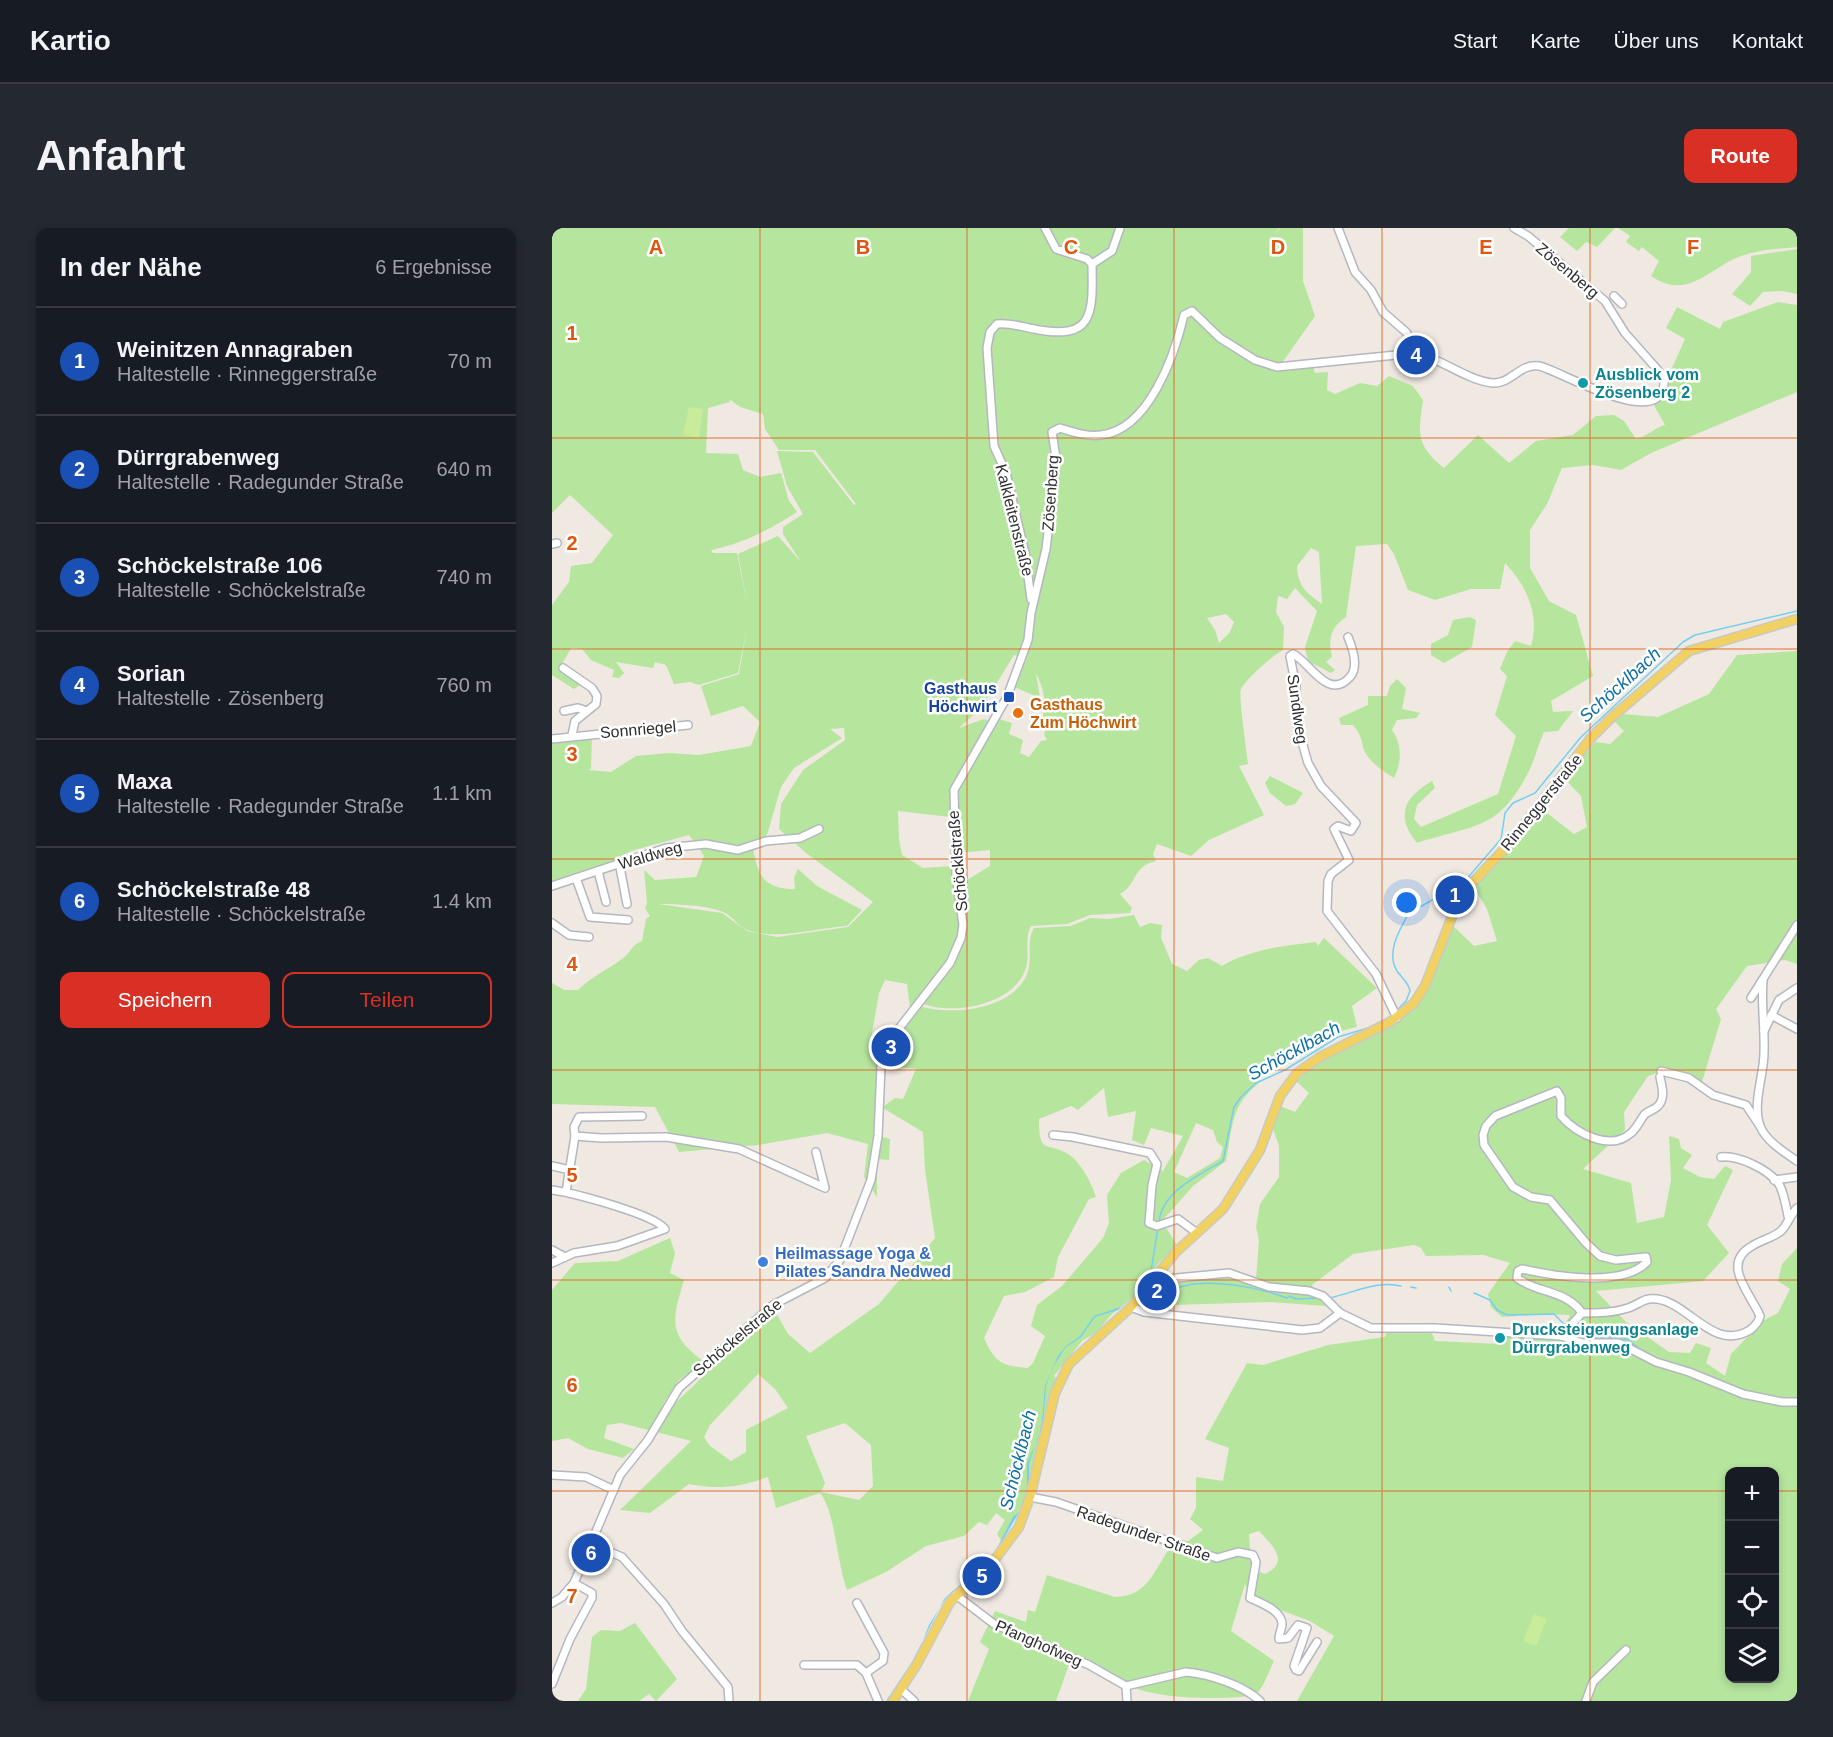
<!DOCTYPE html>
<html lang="de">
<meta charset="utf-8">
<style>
body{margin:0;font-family:Arial,sans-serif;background:#242831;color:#f1f3f6}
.controls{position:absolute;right:18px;bottom:18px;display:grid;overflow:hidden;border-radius:12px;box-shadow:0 3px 9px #0003}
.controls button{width:54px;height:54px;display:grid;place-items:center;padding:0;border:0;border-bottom:2px solid #363941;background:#171b24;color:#f1f3f6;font:30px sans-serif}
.you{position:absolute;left:855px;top:675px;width:21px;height:21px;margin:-15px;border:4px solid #fff;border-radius:50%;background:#1a73e8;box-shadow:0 0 0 9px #1a73e833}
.badge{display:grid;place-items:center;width:39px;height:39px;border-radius:50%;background:#d93025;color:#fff;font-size:20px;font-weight:700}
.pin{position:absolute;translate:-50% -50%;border:3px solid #fff;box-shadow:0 2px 6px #0006}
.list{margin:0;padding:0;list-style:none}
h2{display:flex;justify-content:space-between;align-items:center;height:78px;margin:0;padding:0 24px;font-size:26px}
h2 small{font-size:20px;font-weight:400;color:#9ea1a6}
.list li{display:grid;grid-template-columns:39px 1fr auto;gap:18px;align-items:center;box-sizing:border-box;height:108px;padding:0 24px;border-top:2px solid #363941}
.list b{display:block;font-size:22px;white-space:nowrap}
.list p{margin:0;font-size:20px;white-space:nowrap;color:#9ea1a6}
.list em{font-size:20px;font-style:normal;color:#9ea1a6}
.actions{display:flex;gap:12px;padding:18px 24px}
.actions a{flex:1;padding:14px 0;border:2px solid #d93025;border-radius:12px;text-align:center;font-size:21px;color:#d93025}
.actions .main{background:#d93025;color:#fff}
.icon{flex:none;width:33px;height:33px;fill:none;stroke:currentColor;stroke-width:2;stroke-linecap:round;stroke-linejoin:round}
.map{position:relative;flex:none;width:1245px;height:1473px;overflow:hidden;border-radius:12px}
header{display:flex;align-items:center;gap:36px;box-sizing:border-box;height:84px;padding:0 30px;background:#171b24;border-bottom:2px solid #363941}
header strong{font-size:28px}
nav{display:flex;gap:33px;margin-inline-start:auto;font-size:21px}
.intro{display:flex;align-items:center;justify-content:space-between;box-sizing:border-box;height:144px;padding:0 36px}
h1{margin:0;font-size:42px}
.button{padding:15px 27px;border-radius:12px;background:#d93025;color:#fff;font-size:21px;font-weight:700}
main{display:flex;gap:36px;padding:0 36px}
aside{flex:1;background:#171b24;border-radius:12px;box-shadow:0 3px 9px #0003}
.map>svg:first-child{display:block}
.green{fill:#b6e59e;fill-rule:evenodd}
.pitch{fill:#c9ec9a}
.water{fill:#75cff0}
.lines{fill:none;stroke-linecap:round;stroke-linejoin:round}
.stream{stroke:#75cff0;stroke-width:1.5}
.minor-casing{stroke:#b4b7c1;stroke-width:10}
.major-casing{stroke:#c9c9c9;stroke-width:11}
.minor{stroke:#fff;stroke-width:7}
.major{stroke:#f2d163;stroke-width:8}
.grid{fill:none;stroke:#df570e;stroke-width:1.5;stroke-opacity:0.55}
.culture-dot{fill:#0f9aa8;stroke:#fff;stroke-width:2}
.transit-dot{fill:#1a4fb4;stroke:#fff;stroke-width:2}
.food-dot{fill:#e8710a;stroke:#fff;stroke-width:2}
.shop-dot{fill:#3f7fe0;stroke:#fff;stroke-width:2}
.labels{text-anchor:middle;stroke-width:5;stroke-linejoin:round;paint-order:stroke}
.street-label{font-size:16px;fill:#2e2e2e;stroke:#fff}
.culture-label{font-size:16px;font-weight:bold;fill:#0d838f;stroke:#fff;text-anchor:start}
.transit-label{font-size:16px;font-weight:bold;fill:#164399;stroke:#fff;text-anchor:end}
.food-label{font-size:16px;font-weight:bold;fill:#c56008;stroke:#fff;text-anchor:start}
.shop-label{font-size:16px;font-weight:bold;fill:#366cbe;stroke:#fff;text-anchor:start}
.water-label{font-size:18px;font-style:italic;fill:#0d6fa3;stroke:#fff}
.grid-label{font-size:20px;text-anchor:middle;font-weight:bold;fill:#df570e;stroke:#fff;stroke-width:5;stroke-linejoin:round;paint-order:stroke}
</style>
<header>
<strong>Kartio</strong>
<nav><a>Start</a><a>Karte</a><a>Über uns</a><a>Kontakt</a></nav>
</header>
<div class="intro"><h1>Anfahrt</h1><a class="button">Route</a></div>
<main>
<aside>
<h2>In der Nähe<small>6 Ergebnisse</small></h2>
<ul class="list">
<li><span class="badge" style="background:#1a4fb4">1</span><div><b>Weinitzen Annagraben</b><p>Haltestelle · Rinneggerstraße</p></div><em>70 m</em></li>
<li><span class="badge" style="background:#1a4fb4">2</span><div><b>Dürrgrabenweg</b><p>Haltestelle · Radegunder Straße</p></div><em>640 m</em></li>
<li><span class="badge" style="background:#1a4fb4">3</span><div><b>Schöckelstraße 106</b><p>Haltestelle · Schöckelstraße</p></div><em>740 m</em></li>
<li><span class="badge" style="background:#1a4fb4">4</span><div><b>Sorian</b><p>Haltestelle · Zösenberg</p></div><em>760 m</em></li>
<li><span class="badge" style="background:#1a4fb4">5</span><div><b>Maxa</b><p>Haltestelle · Radegunder Straße</p></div><em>1.1 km</em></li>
<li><span class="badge" style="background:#1a4fb4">6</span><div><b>Schöckelstraße 48</b><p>Haltestelle · Schöckelstraße</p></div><em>1.4 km</em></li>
</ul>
<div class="actions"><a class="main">Speichern</a><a>Teilen</a></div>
</aside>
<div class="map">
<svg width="1245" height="1473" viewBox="0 0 1245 1473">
<rect width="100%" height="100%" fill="#efe9e1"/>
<g class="green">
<path d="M0 0H727L722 7 728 0H751V53L763 88 730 135 710 131 695 123 694 128C725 147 727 143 761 138L763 145 776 144 775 162 783 166 808 155 825 158 837 148 861 158 871 172C866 206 864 217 892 240L926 207 957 235 984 213 1021 207 1044 188 1062 187 1072 193 1084 211C1096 208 1102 200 1113 197L1099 172 1111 160 1133 111 1114 100 1125 79 1168 101 1171 94 1226 74 1245 77V164L1099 225 1069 242 1041 237 1010 240 995 276 978 302V340L997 373 1024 387 1041 448 999 473 1001 484 1021 483 1006 503 992 504C986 517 983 531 977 543 946 604 922 596 865 615 843 588 852 569 880 553L883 560 865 577 862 591 869 599 946 566 964 508 943 487 955 448 948 441 955 424 963 413 979 418C988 387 975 358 953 335L948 361H919L883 372 856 362 842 326 835 316 804 318 794 389C778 400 776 411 780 429L774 434 783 442 779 445 756 433 753 419 765 383 743 360 735 371 726 368 724 384 732 399 731 422C720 428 695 450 689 461 686 466 695 525 696 536L687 538 712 587 657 612 639 628 605 616 601 626 604 633C579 639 587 655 568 666L580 680 578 685 538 687 515 696 479 698C472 711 478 727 474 740 462 777 402 787 371 776L369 772C387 750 414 726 414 695 413 681 409 667 408 653L415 652 438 638V622L406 625 405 561 447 491 460 495 457 506 471 512 468 525 477 529 489 513 495 512 492 506 495 498 489 493C496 476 492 462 484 445L488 470 462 459 475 430 462 427 430 479 407 500 432 491 439 494 400 562 399 589 346 583V585L347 612 350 627 371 640 401 638C402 656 407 675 407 693 407 728 378 754 358 780L355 756 333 752 327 765 319 811H338L342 815 367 778C398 788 461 782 475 746 481 732 474 712 482 700L519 698 538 690 557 691 582 687 588 699 598 695 610 697 609 710 620 736 635 743 647 732 656 730 670 738C698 721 732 718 764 714L766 718 772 710 825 760 800 778 805 799 776 806 707 850 708 854C678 878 681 898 674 933L641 958 610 993 625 1017 605 1037 588 1064 560 1086 544 1105 531 1112 502 1148 505 1151 471 1275 450 1314 445 1306 453 1292 444 1285 435 1297 427 1294 412 1308 374 1318 334 1344 295 1362C285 1336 283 1282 268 1265L224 1280 216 1249C188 1259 166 1262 137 1256L98 1285 68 1282 139 1213 69 1195 55 1197 52 1210 82 1221 71 1230 36 1221 16 1210 0 1213V1062L23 1035 66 1033 118 1010 123 1025 118 1045 132 1052C120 1092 115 1108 153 1134L127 1152 111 1176 120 1178C155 1146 186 1112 222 1081L236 1106 258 1125 327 1076 383 1010 373 942 371 904 331 880 328 908 338 911 337 932 325 931V969L312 949 316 916 275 905 206 917 127 924 103 879 0 876V755L12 762H26C39 749 55 742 70 731 79 725 79 717 90 713L94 691 98 688 93 680 95 675 92 642 103 652 144 649 152 628 144 616 185 623 201 620C206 647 211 661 243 661L242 649 246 641 265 658 310 682 295 698C263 700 229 712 198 703 187 700 181 688 171 684 156 677 122 676 106 676L170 685 195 703 225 709 296 699 321 674 254 625 227 601 229 576 251 542 293 512 292 500 278 501 290 510 242 540 229 559 215 607C196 629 166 615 142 614L137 607 79 623 51 638 0 655V512L40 506 39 541 36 542 59 544 84 528 117 525 147 527 199 518 208 494 191 478 159 488 149 458 187 446 195 400 186 445 147 457 138 454 122 456 114 437 103 434 101 440 64 434 72 445 67 450 60 449 62 442 39 432 30 421 19 420 9 438 10 443 29 456 22 461 0 447V377L17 354 19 338 40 335 61 307 18 267 0 285ZM177 171 188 179 211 186 213 201 227 222H263L304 276 302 277 261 224 225 223 235 258 251 286 231 299V306L249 334 226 308 186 326 196 380 185 325H161L159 322C192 315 217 302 245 284L237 273 229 245 208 249 191 242 186 226 154 225 156 180 178 174ZM759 320 767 324 770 376C754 365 746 358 745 338ZM674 386 682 394 678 404 667 415 663 402 655 390ZM334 838 364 841 351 871 343 870 331 879ZM552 860 556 889 584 883 580 912 592 917 599 900 631 908 611 943 592 932 569 945 555 967 557 995 551 1010 510 1058 485 1077 479 1098 493 1108 481 1135 476 1140C450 1138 443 1135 432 1110L452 1068 473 1064 502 1049 506 1029 537 971 544 969C540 956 529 934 516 926 495 913 487 928 487 891L519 878 526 882ZM644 895 661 902 665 914 671 919 668 930 635 950 622 944ZM206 1146 223 1161 236 1180 194 1202V1224L179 1233 158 1218 152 1209 158 1197ZM293 1195 319 1217 321 1258 307 1272 269 1264 273 1255 254 1208Z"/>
<polygon points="1017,0 1063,0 1045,19 1034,14 1025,23 1008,9"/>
<path d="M1066 0H1245V19C1225 21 1203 22 1184 30 1155 43 1134 72 1099 48L1107 33 1090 19 1087 23 1074 14 1078 8Z"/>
<polygon points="1245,21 1245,66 1230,63 1211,64 1198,78 1180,66 1199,44 1199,28"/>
<polygon points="918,389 924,392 920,419 892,435 879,427 879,416 896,407 901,392"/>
<path d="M1245 423V736L1233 732 1195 738 1164 781 1169 791 1150 854 1118 841 1096 848 1072 884 1073 902 1031 941 1079 955 1085 995 1112 989 1119 952 1117 908 1127 911 1129 920 1140 927 1131 940 1148 949 1162 951 1173 938 1181 942 1155 997 1177 1025 1151 1053 1044 1063 1074 1094 1117 1124 1138 1125 1144 1115 1159 1120 1154 1135 1173 1148 1179 1126 1212 1092 1226 1085 1238 1061 1226 1053 1230 1036 1245 1020V1473H745L782 1408 758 1393 701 1372 693 1356 679 1403 722 1433C717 1443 712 1459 704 1466 684 1473 594 1472 574 1455L519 1431 504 1473H416L437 1421 428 1414 443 1383 474 1394 476 1382 483 1384 495 1347 563 1369C597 1368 601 1343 618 1320L598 1312 596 1306 636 1313 651 1302 638 1291 644 1280V1249L671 1253 677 1220 653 1211 695 1135 711 1137 776 1117 833 1109 835 1101 878 1100 883 1113 949 1116 955 1104 1007 1107 1018 1087 993 1086 950 1089 939 1079 936 1066 958 1035 931 1027 874 1028 869 1020 862 1017 801 1026 760 1057 762 1061 730 1059 704 1052 707 1012 704 999 708 976 727 949V918L720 898 724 866 728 878 743 884 757 865 744 853 773 830 866 776 880 755 900 697 922 718 945 713 935 681 921 658 991 582 1022 606 1035 599 1029 568 1012 550 1043 514 1058 516 1072 503 1062 493 1071 486 1106 489 1157 466 1185 427ZM1178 1244H1222V1450H1178ZM707 1303C720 1317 739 1334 713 1346L706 1343 703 1325 698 1322 697 1306Z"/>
<path d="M845 451 854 460 850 481 868 485 864 490 845 492 840 502C850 515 850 535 842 550 831 543 815 533 811 519 809 509 808 506 801 497H789L787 490 816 477V468H835L838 458Z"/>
<polygon points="718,548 751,565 743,576 734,578 718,565 713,555"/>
<polygon points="678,1047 766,1067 774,1078 718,1074 588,1078 595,1070 610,1068 615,1062 615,1054"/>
<polygon points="83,1395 125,1451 104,1473 97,1466 87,1473 26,1473 34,1461 40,1409 49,1402 68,1403"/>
</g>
<g class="pitch">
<polygon points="137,179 151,181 147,210 131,207"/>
<polygon points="982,1386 995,1391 984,1418 971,1413"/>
</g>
<polygon class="water" points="579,1071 566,1082 543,1089 529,1109 513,1120 500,1141 494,1158 491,1195 477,1235 477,1252 472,1276 442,1327 393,1371 377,1397 364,1430 339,1470 334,1473 360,1434 392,1371 442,1326 461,1289 468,1283 475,1261 475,1235 486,1211 490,1194 493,1158 506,1128 513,1119 528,1108 542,1088 569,1079"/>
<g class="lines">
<g class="stream">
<path d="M845 782 854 773 858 763C857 755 850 750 845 743 833 724 849 699 859 681L868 679 913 653 949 611 953 585 961 575 983 565 1029 509 1131 414 1143 407 1245 383"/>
<path d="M607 994C610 964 646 947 671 933L682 879 689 869 704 855 733 842 786 809 816 800"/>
<polyline points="598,1050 606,999"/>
<polyline points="859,1059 864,1060"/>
<polyline points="897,1059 899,1063"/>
<polyline points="922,1065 938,1072 945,1082 955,1087 1002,1086 1013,1097"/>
<path d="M777 1070C802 1065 824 1052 849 1058"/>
<path d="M592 1074C616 1076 610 1066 625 1060 655 1049 705 1059 735 1070L738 1068 744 1071 770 1070"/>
<path d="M1018 1103C1032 1120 1055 1103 1074 1111 1078 1113 1085 1119 1089 1122"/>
<polyline points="1217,1168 1233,1171"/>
</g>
<defs>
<g id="minor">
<polyline points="786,0 803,44 819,62 831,84 854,104 860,114 861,125"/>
<polyline points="540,36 560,23 568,0"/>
<polyline points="1062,68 1070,76"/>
<polyline points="0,316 5,315"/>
<path d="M479 371 473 325 454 245 442 218 435 120 438 104 445 96C457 94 470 99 482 101 542 113 541 86 540 36L535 31 504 21 493 0"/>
<path d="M796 409C801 421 807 439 798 449 776 474 757 433 741 426L738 428 744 459 745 496 756 535 769 558 804 595 799 603 786 598 782 601 797 632 779 646 776 653 775 683 824 746 845 790"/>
<polyline points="11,440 40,460 45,468 44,476 23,493 20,507"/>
<polyline points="12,483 26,480 35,483"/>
<polyline points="0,511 136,497"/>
<polyline points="67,634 75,676"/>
<polyline points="46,643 54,674"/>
<polyline points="24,650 38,689 76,692"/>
<polyline points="0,658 114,620 154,616 186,622 214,613 248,610 267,601"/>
<polyline points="0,695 17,707 37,709"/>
<path d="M1211 752C1209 777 1213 800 1212 825 1212 847 1200 876 1208 898 1214 913 1232 924 1245 933"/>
<polyline points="1199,770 1245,697"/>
<polyline points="1219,787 1245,801"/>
<polyline points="1212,803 1227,772 1245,760"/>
<polyline points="1109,843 1137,850 1161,867 1194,877 1208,898"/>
<polyline points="501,907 521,909 598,925 605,936 600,957 597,995 605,998 626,991 645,1005"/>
<polyline points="23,908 22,899 27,889 90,888"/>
<path d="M1169 929C1186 927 1216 941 1227 956 1232 965 1234 978 1236 988"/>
<polyline points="0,938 18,942"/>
<polyline points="1222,952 1245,949"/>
<path d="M0 962C21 965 102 986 113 1001L65 1018 22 1025 0 1035"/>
<polyline points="14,964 23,908 49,910 114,909 187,921 273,960 264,924"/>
<polyline points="0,1022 13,1029"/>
<polyline points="606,1048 614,1051 677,1045 717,1059 757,1063 771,1068 788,1085 819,1100 883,1100 1009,1108 1031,1115 1067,1115 1104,1134 1137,1144 1191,1166 1230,1174 1245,1174"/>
<polyline points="579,1079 592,1084 750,1102 768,1100 788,1085"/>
<path d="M1030 1085C1015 1062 984 1065 965 1050L966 1043 970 1041C1001 1048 1070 1060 1095 1034L1094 1029 1064 1032 1048 1028 1034 1015 998 972 979 969 961 959 932 917 931 907 934 898 943 888 1005 863 1009 870V888C1024 905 1058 924 1079 905 1085 900 1088 892 1093 886 1097 883 1101 882 1105 879 1114 871 1110 859 1108 849"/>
<path d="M1009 1108 1030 1085C1045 1085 1061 1085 1076 1080 1083 1078 1090 1072 1097 1071 1134 1067 1158 1126 1198 1102 1203 1098 1207 1094 1208 1088 1199 1066 1168 1036 1200 1018 1209 1012 1221 1010 1229 1003 1236 996 1238 987 1245 980"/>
<polyline points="0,1247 34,1249 62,1262"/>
<path d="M478 1269 504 1274 665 1330 686 1324 701 1327 704 1334 698 1370C709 1375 731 1383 730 1397 729 1403 727 1406 727 1411L736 1410 746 1397 755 1400 742 1438 744 1442 747 1443 765 1414"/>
<polyline points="39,1316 70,1329 112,1376 130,1403 176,1459 177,1473"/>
<path d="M404 1367 442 1396 537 1437 574 1458 634 1444C657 1446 691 1457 708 1473"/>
<path d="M0 1375 10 1369 22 1355 68 1247 96 1212 127 1160 221 1077 273 1050 288 1032 319 952 326 908 329 839 345 803 398 735 409 710 411 697 404 646 402 562 455 469 476 412 479 385 494 321 502 254 504 230 500 204 508 200C521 204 535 209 549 207 597 202 623 126 632 87L640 83 668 110 703 132 725 139 864 125C890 131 914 152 941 155 959 156 968 135 987 138 1008 142 1117 209 1112 149L1073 105 1053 73 976 8 962 0"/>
<polyline points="305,1375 332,1425 331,1433 314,1445 326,1473"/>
<polyline points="252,1437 305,1437 314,1445"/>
<polyline points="0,1456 18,1411 40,1370 40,1365 22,1355"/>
<polyline points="574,1458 575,1473"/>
<polyline points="350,1462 362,1473"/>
<polyline points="1034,1473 1041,1454 1074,1422"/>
</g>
<polyline id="major" points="341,1473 365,1436 398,1374 444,1330 467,1299 478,1269 503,1165 517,1136 579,1079 624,1024 671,981 708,922 728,868 745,845 768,829 838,794 862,775 873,758 908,668 957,616 1038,511 1060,489 1137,423 1245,391"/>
</defs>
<use href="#minor" class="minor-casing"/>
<use href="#major" class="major-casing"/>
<use href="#minor" class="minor"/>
<use href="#major" class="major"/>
</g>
<path class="grid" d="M208 0V1473M415 0V1473M622 0V1473M830 0V1473M1038 0V1473M0 210H1245M0 421H1245M0 631H1245M0 842H1245M0 1052H1245M0 1263H1178M1222 1263H1245"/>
<g class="culture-dot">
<circle cx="1031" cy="155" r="6"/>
<circle cx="948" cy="1110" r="6"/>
</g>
<rect class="transit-dot" x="451" y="463" width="12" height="12" rx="3"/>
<circle class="food-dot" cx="466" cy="485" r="6"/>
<circle class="shop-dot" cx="211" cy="1034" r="6"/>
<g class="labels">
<g class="street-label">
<text transform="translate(1016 42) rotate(40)" y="6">Zösenberg</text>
<text transform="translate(498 265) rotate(-86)" y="6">Zösenberg</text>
<text transform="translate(463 292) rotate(76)" y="6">Kalkleitenstraße</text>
<text transform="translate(746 481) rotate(82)" y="6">Sundlweg</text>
<text transform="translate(86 501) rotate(-5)" y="6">Sonnriegel</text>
<text transform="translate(989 574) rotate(-51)" y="6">Rinneggerstraße</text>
<text transform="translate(98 627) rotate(-16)" y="6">Waldweg</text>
<text transform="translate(405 633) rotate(-95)" y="6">Schöcklstraße</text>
<text transform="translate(185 1109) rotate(-40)" y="6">Schöckelstraße</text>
<text transform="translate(592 1305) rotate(19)" y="6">Radegunder Straße</text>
<text transform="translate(487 1415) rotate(24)" y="6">Pfanghofweg</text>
</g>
<g class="culture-label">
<text x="1043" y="152">Ausblick vom<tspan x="1043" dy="18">Zösenberg 2</tspan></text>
<text x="960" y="1107">Drucksteigerungsanlage<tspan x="960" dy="18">Dürrgrabenweg</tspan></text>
</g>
<g class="transit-label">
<text x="445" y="466">Gasthaus<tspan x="445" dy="18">Höchwirt</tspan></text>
</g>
<g class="food-label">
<text x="478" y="482">Gasthaus<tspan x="478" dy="18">Zum Höchwirt</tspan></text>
</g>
<g class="shop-label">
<text x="223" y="1031">Heilmassage Yoga &amp;<tspan x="223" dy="18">Pilates Sandra Nedwed</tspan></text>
</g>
<g class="water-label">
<text transform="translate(1068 457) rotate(-42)" y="6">Schöcklbach</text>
<text transform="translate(742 823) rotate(-29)" y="6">Schöcklbach</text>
<text transform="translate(466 1232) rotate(-76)" y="6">Schöcklbach</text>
</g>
</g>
<g class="grid-label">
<text x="104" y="26">A</text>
<text x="311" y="26">B</text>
<text x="519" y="26">C</text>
<text x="726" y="26">D</text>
<text x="934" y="26">E</text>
<text x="1141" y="26">F</text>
<text x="20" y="112">1</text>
<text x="20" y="322">2</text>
<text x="20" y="533">3</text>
<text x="20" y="743">4</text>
<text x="20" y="954">5</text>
<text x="20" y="1164">6</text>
<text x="20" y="1375">7</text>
</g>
</svg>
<div class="controls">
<button>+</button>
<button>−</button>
<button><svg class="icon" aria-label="locate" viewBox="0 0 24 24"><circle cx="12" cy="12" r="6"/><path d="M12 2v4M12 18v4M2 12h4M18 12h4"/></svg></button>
<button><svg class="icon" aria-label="layers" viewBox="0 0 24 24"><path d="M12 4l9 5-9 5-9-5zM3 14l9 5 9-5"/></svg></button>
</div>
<div class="you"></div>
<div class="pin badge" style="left:903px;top:667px;background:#1a4fb4">1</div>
<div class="pin badge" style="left:605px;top:1063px;background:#1a4fb4">2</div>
<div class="pin badge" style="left:339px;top:819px;background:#1a4fb4">3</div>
<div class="pin badge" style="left:864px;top:127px;background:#1a4fb4">4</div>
<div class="pin badge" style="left:430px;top:1348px;background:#1a4fb4">5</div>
<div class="pin badge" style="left:39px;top:1325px;background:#1a4fb4">6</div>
</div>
</main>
